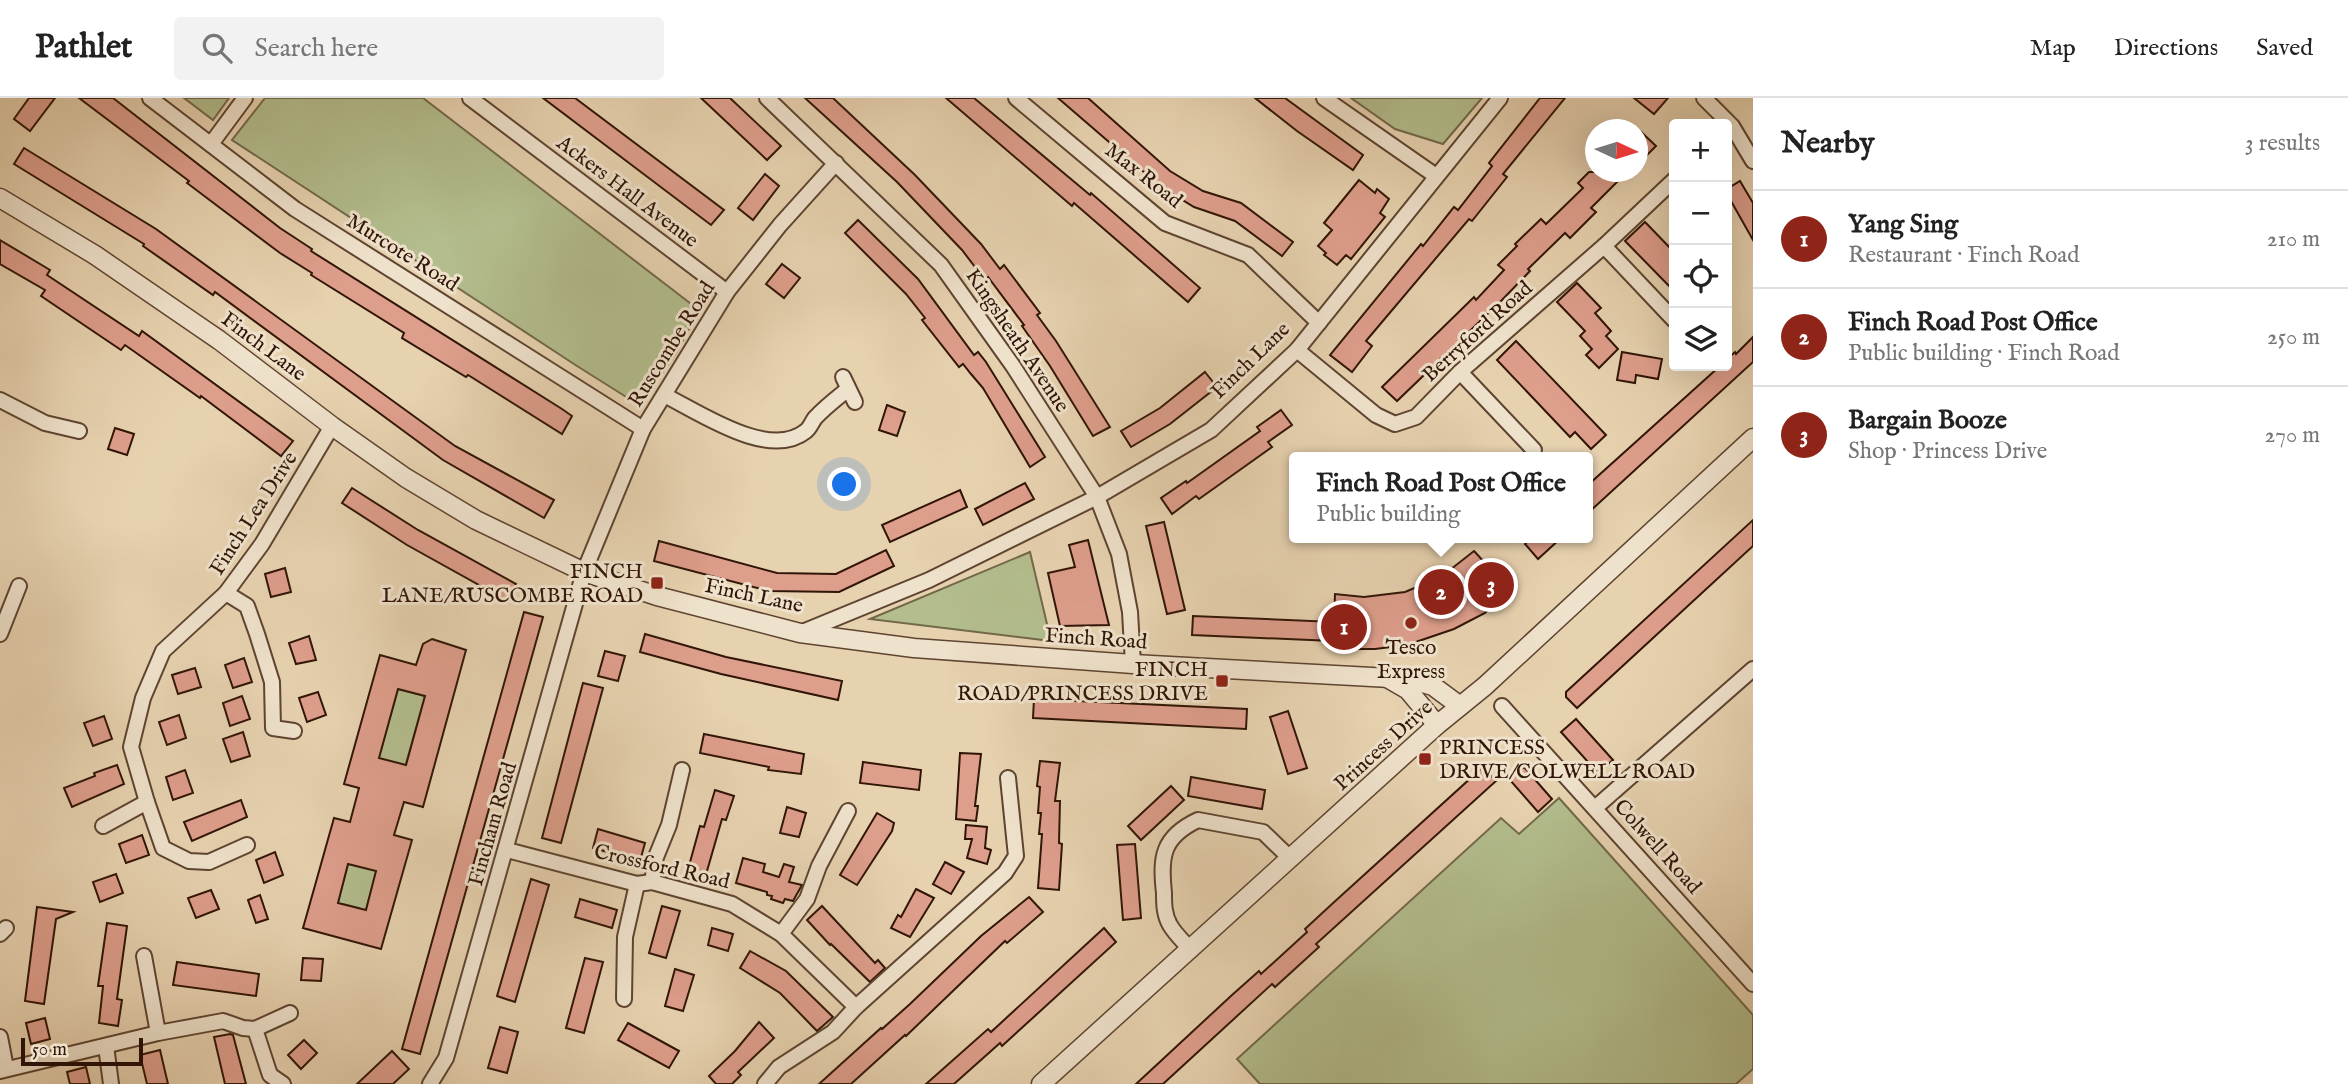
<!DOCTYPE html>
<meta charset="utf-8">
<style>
body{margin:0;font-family:"IM FELL English",serif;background:#f2f2f2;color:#222}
.controls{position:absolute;right:21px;top:21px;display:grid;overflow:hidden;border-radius:7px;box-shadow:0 7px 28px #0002}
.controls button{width:63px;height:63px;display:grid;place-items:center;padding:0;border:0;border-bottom:2px solid #e0e0e0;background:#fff;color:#222;font:35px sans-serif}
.compass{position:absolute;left:1585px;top:21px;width:63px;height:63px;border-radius:50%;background:#fff;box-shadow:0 7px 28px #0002;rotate:94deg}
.scale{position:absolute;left:21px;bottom:18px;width:122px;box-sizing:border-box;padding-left:7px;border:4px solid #311506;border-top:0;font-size:19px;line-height:24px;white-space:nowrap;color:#311506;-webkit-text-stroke:5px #efe2cc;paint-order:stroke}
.you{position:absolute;left:845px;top:387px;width:24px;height:24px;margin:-18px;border:5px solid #fff;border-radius:50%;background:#1a73e8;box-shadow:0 0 0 10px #1a73e833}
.badge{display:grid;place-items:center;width:46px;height:46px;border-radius:50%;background:#8f2418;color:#fff;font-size:23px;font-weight:700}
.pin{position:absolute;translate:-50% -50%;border:4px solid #fff;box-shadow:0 2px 7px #0006}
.popup{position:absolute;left:1289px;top:354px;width:304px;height:91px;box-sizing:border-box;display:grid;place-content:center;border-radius:7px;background:#fff;filter:drop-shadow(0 2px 5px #0005);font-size:23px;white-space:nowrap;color:#767676}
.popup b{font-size:26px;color:#222}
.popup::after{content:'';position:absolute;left:50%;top:100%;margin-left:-14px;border:14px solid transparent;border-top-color:#fff}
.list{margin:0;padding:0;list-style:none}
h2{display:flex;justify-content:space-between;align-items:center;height:91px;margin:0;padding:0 28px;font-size:30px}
h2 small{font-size:23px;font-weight:400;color:#767676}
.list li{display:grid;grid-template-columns:46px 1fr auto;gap:21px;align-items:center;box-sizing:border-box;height:98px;padding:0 28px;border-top:2px solid #e0e0e0}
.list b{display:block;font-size:26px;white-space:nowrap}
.list p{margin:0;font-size:23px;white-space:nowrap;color:#767676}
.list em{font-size:23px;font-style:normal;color:#767676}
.icon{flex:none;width:38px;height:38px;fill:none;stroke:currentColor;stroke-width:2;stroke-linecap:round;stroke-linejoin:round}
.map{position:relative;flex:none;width:1753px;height:986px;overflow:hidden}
header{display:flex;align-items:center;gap:42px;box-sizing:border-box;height:98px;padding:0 35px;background:#fff;border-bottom:2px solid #e0e0e0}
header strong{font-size:33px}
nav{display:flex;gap:38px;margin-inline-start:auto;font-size:24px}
.search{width:490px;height:63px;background:#f2f2f2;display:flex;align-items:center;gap:18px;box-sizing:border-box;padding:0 24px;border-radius:7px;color:#767676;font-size:26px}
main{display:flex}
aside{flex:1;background:#fff}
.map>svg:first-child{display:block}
.green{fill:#b3bd8d;stroke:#72694a;stroke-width:2}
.building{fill:#de9e8c;stroke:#311506;stroke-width:2;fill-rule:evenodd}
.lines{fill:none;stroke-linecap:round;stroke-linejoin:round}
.minor-casing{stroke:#5e4430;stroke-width:18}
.tertiary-casing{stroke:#5e4430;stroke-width:21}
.minor{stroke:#efe2cc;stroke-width:14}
.tertiary{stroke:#efe2cc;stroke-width:18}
.poi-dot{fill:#8f2418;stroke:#efe2cc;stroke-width:2.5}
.labels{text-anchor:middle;stroke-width:6;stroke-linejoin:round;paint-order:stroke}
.street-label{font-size:21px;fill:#311506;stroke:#efe2cc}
.poi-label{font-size:21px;fill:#311506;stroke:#efe2cc;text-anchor:end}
</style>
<header>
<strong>Pathlet</strong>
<div class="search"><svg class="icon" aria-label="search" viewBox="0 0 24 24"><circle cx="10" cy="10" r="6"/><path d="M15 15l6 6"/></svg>Search here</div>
<nav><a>Map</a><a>Directions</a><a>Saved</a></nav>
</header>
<main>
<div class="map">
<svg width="1753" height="986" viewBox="0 0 1753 986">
<rect width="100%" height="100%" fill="#e7d2b0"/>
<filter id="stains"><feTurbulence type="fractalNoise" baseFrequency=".00286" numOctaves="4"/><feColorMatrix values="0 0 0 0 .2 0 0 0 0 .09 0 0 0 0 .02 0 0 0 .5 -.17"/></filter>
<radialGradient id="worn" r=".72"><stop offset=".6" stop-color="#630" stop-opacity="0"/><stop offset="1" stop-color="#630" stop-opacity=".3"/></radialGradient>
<g class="green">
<polygon points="184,0 229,0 213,22"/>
<polygon points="265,0 423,0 699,212 675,257 639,307 577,268 232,42"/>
<polygon points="1351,0 1482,0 1443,46 1395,31"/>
<polygon points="1030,454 1051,543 870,521"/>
<polygon points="398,591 425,598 404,673 377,666"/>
<polygon points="1559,700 1753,917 1753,971 1736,986 1260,986 1237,961 1501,720 1519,736"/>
<polygon points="350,759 378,767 364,819 359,810 343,806 336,811"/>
</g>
<g class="building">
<polygon points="29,0 55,0 30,33 14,21"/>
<polygon points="79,0 113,0 280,130 312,151 311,153 562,311 572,318 562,336 468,277 466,279 402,240 404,235 311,177 312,175 280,155 187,85 189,83"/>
<polygon points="543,0 575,0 724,112 711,127"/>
<polygon points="701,0 730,0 781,48 767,62"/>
<polygon points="805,0 833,0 915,77 981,146 1000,171 1004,167 1040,215 1037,217 1056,243 1110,329 1093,338 1050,268 1022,228 1024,227 988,179 985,182 962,152 897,84"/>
<polygon points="946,0 974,0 1090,97 1091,95 1200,190 1188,204 1074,105 1072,108"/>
<polygon points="1058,0 1088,0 1170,73 1203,93 1241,105 1293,144 1282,158 1235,123 1194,109 1160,88"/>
<polygon points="1255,0 1285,0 1363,57 1353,72 1297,33"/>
<polygon points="1540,0 1565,0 1503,76 1507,79 1472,123 1469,121 1366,243 1372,248 1352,274 1330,257 1421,146 1423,148 1454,109 1458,112 1492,68 1489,65"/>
<polygon points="1634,0 1668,0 1654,16"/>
<polygon points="1637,30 1656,48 1637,67"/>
<polygon points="24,50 156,131 455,348 554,402 544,420 443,362 215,194 213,197 143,148 144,146 14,66"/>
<polygon points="1589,74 1627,74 1591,110 1596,114 1570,140 1565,135 1528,171 1530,173 1502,202 1397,303 1382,289 1474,199 1476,202 1504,172 1498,167 1517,148 1515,146 1541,121 1546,126 1583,90 1578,85"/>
<polygon points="765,76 779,88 753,122 738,110"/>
<polygon points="1359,82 1375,95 1377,91 1389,101 1380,115 1385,119 1351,161 1346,157 1337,167 1324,157 1326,155 1318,148 1332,132 1324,125"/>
<polygon points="1740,83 1753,105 1753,142 1727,96 1727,91"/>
<polygon points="858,122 918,181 974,257 978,254 986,264 1045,359 1030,369 983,290 971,276 963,266 959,269 922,222 925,220 906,196 845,135"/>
<polygon points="1645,124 1674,154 1674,193 1625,143"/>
<polygon points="0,142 50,172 47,177 139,238 142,233 293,343 281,358 201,298 200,300 125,247 121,252 41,198 45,192 0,166"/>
<polygon points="782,166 800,180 784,200 766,186"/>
<polygon points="1577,185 1601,210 1595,215 1611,233 1606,238 1618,251 1599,270 1586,257 1592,251 1580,238 1585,233 1557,204"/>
<polygon points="1753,239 1753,264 1588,415 1588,387 1720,268 1727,268 1727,261 1735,254 1736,256"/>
<polygon points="1516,243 1606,337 1591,351 1575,334 1570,339 1497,262"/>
<polygon points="1622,254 1662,261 1658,281 1636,277 1635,285 1617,282"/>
<polygon points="1205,274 1217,289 1170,326 1131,349 1121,333 1160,310"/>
<polygon points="887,307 905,314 897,338 879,332"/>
<polygon points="1281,312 1292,327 1268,344 1272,349 1199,401 1196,398 1172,416 1161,400 1186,383 1187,385 1260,333 1257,329"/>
<polygon points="115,330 134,336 127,357 108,351"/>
<polygon points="1025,385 1034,401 983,427 975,411"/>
<polygon points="352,390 418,432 516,486 508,503 407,447 342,405"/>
<polygon points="960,392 967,409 890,444 882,427"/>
<polygon points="1753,422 1753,448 1577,610 1566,599 1566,594"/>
<polygon points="1164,424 1185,512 1167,516 1146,428"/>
<polygon points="1531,440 1561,440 1538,461 1525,446"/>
<polygon points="1088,442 1109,527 1060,528 1048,475 1075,469 1069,447"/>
<polygon points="659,443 777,475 836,476 886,452 894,468 839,494 769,493 654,463"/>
<polygon points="1474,453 1509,491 1485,515 1454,531 1407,547 1375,551 1356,551 1332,549 1333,543 1192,537 1193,518 1334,524 1335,496 1364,499 1405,494 1441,479"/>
<polygon points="285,470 291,494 271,499 265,476"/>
<polygon points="524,514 543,519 420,956 402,951"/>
<polygon points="645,536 726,559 842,583 838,602 721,576 640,554"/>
<polygon points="309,538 316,562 296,566 289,545"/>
<path d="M432 541 466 552 423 709 404 704 394 737 412 742 381 851 303 830 334 720 350 724 359 690 344 686 380 557 416 567 423 546ZM398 591 425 598 406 667 379 660ZM348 766 376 773 366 812 338 805Z"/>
<polygon points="605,553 625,558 618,583 598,578"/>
<polygon points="244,560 252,584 233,590 225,567"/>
<polygon points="195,570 201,589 178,596 172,577"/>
<polygon points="583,585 603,590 561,745 542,740"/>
<polygon points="318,594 326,617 307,624 299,600"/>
<polygon points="242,598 250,621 230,628 223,605"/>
<polygon points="1034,601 1247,611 1246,631 1033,620"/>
<polygon points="1288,613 1307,670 1288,676 1270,619"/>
<polygon points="179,617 186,640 167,647 159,624"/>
<polygon points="104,618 112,641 93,648 84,625"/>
<polygon points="1576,621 1613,662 1598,675 1561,634"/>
<polygon points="243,634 250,658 231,664 223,641"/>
<polygon points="704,636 804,656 801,676 768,672 769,669 700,655"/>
<polygon points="960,655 981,656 975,708 978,708 976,723 956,721"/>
<polygon points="1040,663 1060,665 1055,703 1060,703 1059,745 1062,746 1059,792 1038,790 1042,736 1039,736 1041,715 1038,715 1040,689 1037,688"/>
<polygon points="863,664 921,672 919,692 860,685"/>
<polygon points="117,667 124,686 72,709 64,690 95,678 94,675"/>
<polygon points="1483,669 1496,683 1316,846 1319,849 1275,889 1272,886 1163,986 1136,986 1232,897 1259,873 1261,876 1307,834 1305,831 1332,806"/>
<polygon points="1524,669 1552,701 1538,714 1509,681"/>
<polygon points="185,672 193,695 173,702 166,679"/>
<polygon points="1191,679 1265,692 1262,711 1188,698"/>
<polygon points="1171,688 1184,702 1141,742 1128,728"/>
<polygon points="715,692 734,698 726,722 722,721 705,780 687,775 700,728 704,729"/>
<polygon points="241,702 247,719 192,743 184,724"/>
<polygon points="787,709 806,715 799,739 780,735"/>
<polygon points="877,715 894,725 892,733 857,787 840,777"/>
<polygon points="966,727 987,729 985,750 991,752 987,766 967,760 972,741 965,741"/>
<polygon points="598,731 645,745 640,763 593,750"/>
<polygon points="142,737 149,757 126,765 119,746"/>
<polygon points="1135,746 1141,820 1123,822 1117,747"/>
<polygon points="275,754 283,777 264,785 256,762"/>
<polygon points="743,760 765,766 763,774 779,779 784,766 794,769 789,784 802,787 793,803 785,801 783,805 771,801 772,798 767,797 767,794 736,785"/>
<polygon points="945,764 964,774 951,796 933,786"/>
<polygon points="116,776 123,795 100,804 93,784"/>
<polygon points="531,781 549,787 515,904 497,898"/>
<polygon points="916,791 934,800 910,839 891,830 898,817 901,819"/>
<polygon points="211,792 219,811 196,820 188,800"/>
<polygon points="260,797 268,821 256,825 248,802"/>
<polygon points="1029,799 1043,814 1007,845 1005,843 906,938 905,937 851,986 819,986 881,930 882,931 910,906 981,838"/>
<polygon points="580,801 617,812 612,830 575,819"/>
<polygon points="662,808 680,813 666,860 649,855"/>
<polygon points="822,808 875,865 878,862 885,870 870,884 831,846 830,847 807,822"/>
<polygon points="37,809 73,814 56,821 44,906 25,903"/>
<polygon points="107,825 127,828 117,901 122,902 118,928 99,925 103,888 98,888"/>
<polygon points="712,830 733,836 728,853 708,847"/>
<polygon points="1104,830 1116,844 1002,948 1000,945 954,986 926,986 988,931 991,934"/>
<polygon points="750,853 786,873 833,919 817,933 780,895 740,870"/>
<polygon points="303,860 323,861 321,883 301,882"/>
<polygon points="585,860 603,864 584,935 566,930"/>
<polygon points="177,864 259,876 256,898 173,887"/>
<polygon points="675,871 694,877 683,913 665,908"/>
<polygon points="45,920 50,941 31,946 26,925"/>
<polygon points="759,924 774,940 738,974 741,977 732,986 716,986 709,978 735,953"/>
<polygon points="628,925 679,953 669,970 618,942"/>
<polygon points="500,929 518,934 507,975 488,970"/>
<polygon points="230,936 233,937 246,986 225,986 214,939"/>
<polygon points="304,942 317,955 301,971 288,957"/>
<polygon points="160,952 168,986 147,986 140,957"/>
<polygon points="392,953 409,971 393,986 357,986"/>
<polygon points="86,969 90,986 70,986 67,974"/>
</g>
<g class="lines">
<defs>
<g id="minor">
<polyline points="150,0 295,111 643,331"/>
<polyline points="470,0 727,194"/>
<polyline points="767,0 941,167 1013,268 1097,399 1119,456 1130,514 1133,566"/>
<polyline points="1016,0 1165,125 1248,157 1319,225"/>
<polyline points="1324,0 1436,78"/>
<polyline points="1704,0 1732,28 1753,63"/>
<polyline points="211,46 245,0"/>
<polyline points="1604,148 1674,222"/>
<polyline points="1297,252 1376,317 1395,326 1416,319 1460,274 1604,148 1674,82"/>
<polyline points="1460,274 1534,352"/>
<polyline points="843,279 855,304"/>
<path d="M664 297C699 314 769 363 806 333 810 330 812 324 815 320 825 309 837 300 848 291"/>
<polyline points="0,302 45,325 79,333"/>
<polyline points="226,495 247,508 257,536 272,584 273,630 294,633"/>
<polyline points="800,535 929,482 1097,399 1211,332 1297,252 1500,0"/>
<polyline points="0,536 19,488"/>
<polyline points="1502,608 1753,886"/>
<polyline points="1595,710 1753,571"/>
<polyline points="103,728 147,704"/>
<polyline points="247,747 209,764 189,763 163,750 147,704 131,649 143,600 163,553 226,495 262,446 332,328"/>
<polyline points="507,752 637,786 652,784 732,806 781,836 856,909"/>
<polyline points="652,784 656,759 669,727 682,672"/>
<polyline points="0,836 6,830"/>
<polyline points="781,836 807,801 819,768 848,713"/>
<path d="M1191 852C1184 844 1175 836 1170 827 1164 817 1164 805 1164 795 1160 759 1162 739 1198 722L1263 734 1291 761"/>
<polyline points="144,858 158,935"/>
<polyline points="624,901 625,839 637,786"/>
<polyline points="255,931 270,977 283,986"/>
<polyline points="0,939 6,970"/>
<polyline points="106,948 111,986"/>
<polyline points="0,973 158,935 223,923 243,930 255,931 290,915"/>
<polyline points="430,986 446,960 584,474 643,331 727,194 780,127 836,65"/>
<polyline points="765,986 779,969 833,934 856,909 1005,775 1016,758 1008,680"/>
</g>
<g id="tertiary">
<polyline points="0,100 95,157 219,242 332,328 406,380 476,422 584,474 657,498 800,535 914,550 1133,566 1409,581 1433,588 1460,608"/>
<polyline points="1389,581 1408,592 1437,627"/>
<polyline points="1041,986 1437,627 1485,588 1753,340"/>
</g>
</defs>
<use href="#minor" class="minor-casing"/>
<use href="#tertiary" class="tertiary-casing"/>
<use href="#minor" class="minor"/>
<use href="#tertiary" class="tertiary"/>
</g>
<g class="poi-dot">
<rect x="650" y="478" width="14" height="14" rx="3.5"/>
<circle cx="1411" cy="525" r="7"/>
<rect x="1215" y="576" width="14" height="14" rx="3.5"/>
<rect x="1418" y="654" width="14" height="14" rx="3.5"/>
</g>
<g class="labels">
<g class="street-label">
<text transform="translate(1144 77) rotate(38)" y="7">Max Road</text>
<text transform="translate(628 93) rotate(37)" y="7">Ackers Hall Avenue</text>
<text transform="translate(403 154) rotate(32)" y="7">Murcote Road</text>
<text transform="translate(1477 233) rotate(-42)" y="7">Berryford Road</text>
<text transform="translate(1018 242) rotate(56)" y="7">Kingsheath Avenue</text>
<text transform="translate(671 246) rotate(-58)" y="7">Ruscombe Road</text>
<text transform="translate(264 248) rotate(37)" y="7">Finch Lane</text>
<text transform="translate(1250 262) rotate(-44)" y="7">Finch Lane</text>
<text transform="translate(253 415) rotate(-57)" y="7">Finch Lea Drive</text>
<text transform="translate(754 497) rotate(12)" y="7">Finch Lane</text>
<text transform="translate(1096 540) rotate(4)" y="7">Finch Road</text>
<text transform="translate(1383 647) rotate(-42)" y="7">Princess Drive</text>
<text transform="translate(492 726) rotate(-74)" y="7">Fincham Road</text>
<text transform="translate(1658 748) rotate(48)" y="7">Colwell Road</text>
<text transform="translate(662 768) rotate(13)" y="7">Crossford Road</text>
</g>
<g class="poi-label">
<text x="643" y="480">FINCH<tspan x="643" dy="24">LANE/RUSCOMBE ROAD</tspan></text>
<text x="1411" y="556" text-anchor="middle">Tesco<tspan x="1411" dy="24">Express</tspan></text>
<text x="1208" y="578">FINCH<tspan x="1208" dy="24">ROAD/PRINCESS DRIVE</tspan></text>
<text x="1439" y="656" text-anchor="start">PRINCESS<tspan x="1439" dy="24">DRIVE/COLWELL ROAD</tspan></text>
</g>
</g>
<rect width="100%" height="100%" filter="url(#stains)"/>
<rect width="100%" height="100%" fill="url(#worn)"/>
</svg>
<div class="controls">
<button>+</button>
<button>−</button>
<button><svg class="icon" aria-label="locate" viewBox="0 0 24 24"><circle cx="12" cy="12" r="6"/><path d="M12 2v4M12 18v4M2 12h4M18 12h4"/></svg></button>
<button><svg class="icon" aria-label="layers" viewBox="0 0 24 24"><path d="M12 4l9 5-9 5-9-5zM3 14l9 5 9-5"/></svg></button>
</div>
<svg class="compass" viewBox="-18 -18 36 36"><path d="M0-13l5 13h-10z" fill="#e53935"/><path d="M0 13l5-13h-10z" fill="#767676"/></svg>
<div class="scale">50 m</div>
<div class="you"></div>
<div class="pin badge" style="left:1344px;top:529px">1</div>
<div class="pin badge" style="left:1441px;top:494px">2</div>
<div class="popup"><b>Finch Road Post Office</b>Public building</div>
<div class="pin badge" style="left:1491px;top:487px">3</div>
</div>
<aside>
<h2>Nearby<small>3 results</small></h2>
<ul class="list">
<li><span class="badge">1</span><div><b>Yang Sing</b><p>Restaurant · Finch Road</p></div><em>210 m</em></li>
<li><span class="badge">2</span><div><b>Finch Road Post Office</b><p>Public building · Finch Road</p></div><em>250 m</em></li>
<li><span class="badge">3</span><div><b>Bargain Booze</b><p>Shop · Princess Drive</p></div><em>270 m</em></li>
</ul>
</aside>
</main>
